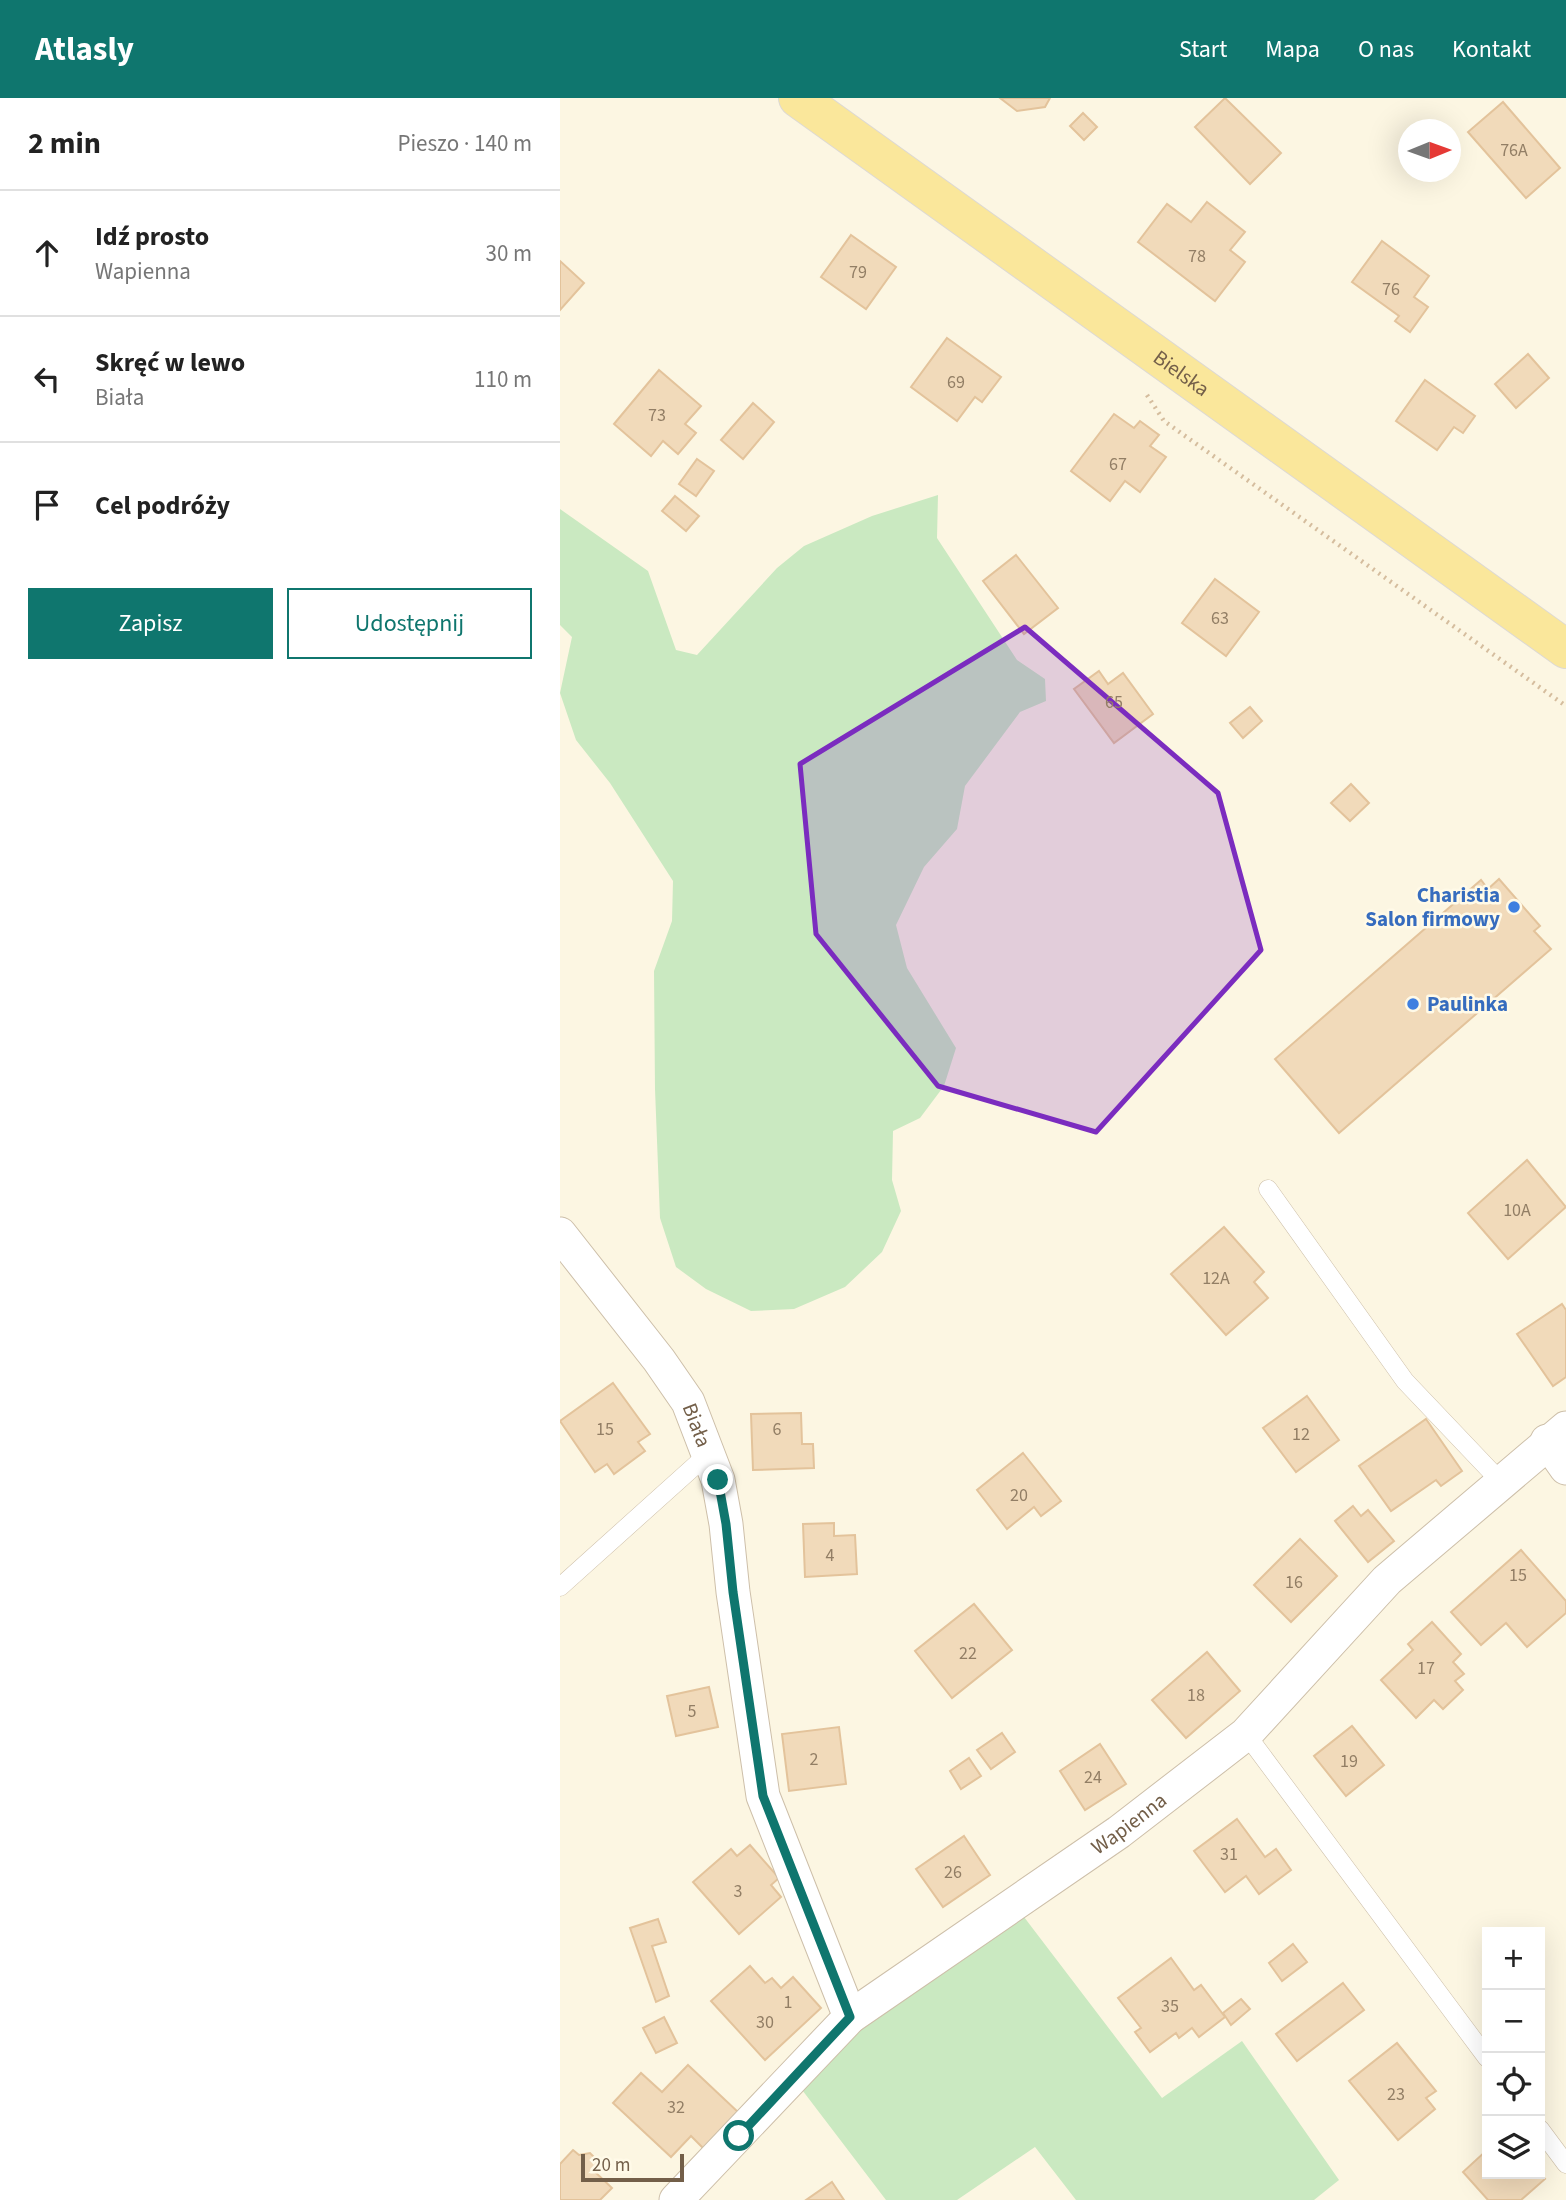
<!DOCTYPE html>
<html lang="pl">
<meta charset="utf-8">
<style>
body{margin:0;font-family:"Source Sans 3",sans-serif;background:#f6f6f6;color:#222}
.controls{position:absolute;right:21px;bottom:21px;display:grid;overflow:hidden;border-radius:0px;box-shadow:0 7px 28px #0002}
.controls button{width:63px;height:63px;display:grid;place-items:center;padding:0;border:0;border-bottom:2px solid #e0e0e0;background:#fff;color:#222;font:35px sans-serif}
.compass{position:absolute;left:838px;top:21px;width:63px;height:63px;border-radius:50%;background:#fff;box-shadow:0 7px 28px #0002;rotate:89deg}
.scale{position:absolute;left:21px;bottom:18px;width:103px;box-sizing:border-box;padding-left:7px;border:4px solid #735f49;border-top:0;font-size:19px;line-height:24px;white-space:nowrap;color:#735f49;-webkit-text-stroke:5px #fffae8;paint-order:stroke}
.stop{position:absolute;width:21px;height:21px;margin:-16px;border:5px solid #0f766e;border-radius:50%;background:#fff}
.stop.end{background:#0f766e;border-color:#fff;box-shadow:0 2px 7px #0008}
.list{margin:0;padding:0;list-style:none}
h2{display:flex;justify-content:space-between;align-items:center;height:91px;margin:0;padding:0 28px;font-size:30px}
h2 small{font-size:23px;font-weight:400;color:#767676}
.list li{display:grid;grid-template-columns:46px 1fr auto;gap:21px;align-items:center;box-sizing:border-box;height:126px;padding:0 28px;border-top:2px solid #e0e0e0}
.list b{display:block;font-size:26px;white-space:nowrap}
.list p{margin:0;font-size:23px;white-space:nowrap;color:#767676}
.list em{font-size:23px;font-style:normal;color:#767676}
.actions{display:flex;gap:14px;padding:21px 28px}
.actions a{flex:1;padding:16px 0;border:2px solid #0f766e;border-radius:0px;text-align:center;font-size:24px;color:#0f766e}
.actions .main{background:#0f766e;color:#fff}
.icon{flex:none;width:38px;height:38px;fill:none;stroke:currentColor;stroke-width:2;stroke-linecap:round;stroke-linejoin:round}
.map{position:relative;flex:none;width:1006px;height:2102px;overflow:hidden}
header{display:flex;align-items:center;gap:42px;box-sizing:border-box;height:98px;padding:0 35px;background:#0f766e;color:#fff}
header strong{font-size:33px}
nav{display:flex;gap:38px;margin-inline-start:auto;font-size:24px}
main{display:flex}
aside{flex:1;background:#fff}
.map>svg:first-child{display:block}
.green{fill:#cae9c1}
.building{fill:#f1daba;stroke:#e3c39b;stroke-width:2}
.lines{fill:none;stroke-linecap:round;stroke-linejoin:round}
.lane-casing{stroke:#cdbfa9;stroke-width:19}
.street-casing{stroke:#cdbfa9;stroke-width:35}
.primary-casing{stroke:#ddd9d3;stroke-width:40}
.path{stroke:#d5bd9e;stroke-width:4.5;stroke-dasharray:2 5;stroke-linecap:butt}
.lane{stroke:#fff;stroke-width:18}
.street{stroke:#fff;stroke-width:33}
.primary{stroke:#fae79b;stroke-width:38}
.route{stroke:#0f766e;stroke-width:9}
.marked{fill:#7b2cbf;fill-opacity:0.2;stroke:#7b2cbf;stroke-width:5;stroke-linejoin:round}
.shop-dot{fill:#3f7fe0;stroke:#fffae8;stroke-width:2.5}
.labels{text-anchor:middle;stroke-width:5;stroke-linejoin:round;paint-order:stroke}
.number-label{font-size:18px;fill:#927e65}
.street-label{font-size:21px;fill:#735f49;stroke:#fffae8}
.shop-label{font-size:21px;font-weight:bold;fill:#366cbe;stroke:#fffae8;text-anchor:end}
</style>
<header>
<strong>Atlasly</strong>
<nav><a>Start</a><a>Mapa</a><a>O nas</a><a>Kontakt</a></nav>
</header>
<main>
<aside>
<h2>2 min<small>Pieszo · 140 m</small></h2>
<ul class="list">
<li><svg class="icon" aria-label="ahead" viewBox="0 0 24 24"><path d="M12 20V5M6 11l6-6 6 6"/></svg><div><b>Idź prosto</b><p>Wapienna</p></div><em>30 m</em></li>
<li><svg class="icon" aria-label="left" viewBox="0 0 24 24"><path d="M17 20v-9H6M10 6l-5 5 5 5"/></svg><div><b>Skręć w lewo</b><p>Biała</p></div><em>110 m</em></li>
<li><svg class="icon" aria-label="arrive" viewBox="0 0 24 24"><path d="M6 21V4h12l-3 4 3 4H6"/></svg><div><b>Cel podróży</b></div></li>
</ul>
<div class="actions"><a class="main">Zapisz</a><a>Udostępnij</a></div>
</aside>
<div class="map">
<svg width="1006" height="2102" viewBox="0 0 1006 2102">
<rect width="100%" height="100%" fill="#fcf6e2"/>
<g class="green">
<polygon points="378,397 377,440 457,562 485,581 486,603 460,614 405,688 397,731 364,769 336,827 347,870 396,950 384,988 360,1020 333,1033 332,1082 341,1113 322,1154 285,1189 234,1211 191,1213 146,1191 116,1169 100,1120 95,991 94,873 112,823 113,783 50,685 16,642 0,595 12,539 0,527 0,411 88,473 116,552 137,557 217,470 244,448 312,418"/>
<polygon points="454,1806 602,2000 682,1943 779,2082 754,2102 516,2102 475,2049 397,2102 326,2102 233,1980"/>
</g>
<g class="building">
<polygon points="440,0 490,0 485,9 457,13"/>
<polygon points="665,0 721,55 690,86 635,29"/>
<polygon points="943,4 1000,70 966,100 908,34"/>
<polygon points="523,15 537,29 524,42 510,28"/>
<polygon points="647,104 685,134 670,152 685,164 655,203 578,144 607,106 631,124"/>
<polygon points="291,137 336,169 306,211 261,179"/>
<polygon points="822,143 869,178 854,199 868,209 850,234 835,223 839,218 792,184"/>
<polygon points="0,163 24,185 0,212"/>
<polygon points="387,240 441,279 422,304 415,299 397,323 351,289"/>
<polygon points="968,256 989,280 956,310 935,286"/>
<polygon points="99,272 141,308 125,326 136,335 118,356 103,343 91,358 54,326"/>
<polygon points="865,282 915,318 903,335 894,329 877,352 836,323"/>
<polygon points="193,305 214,324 183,361 161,342"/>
<polygon points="554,316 574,330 580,323 599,337 590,348 606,359 580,394 565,383 550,403 511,373"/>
<polygon points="137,361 154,373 136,398 119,386"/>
<polygon points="115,398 139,418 126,433 102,413"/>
<polygon points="456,457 498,510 464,536 423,483"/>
<polygon points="655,481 699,514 666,558 622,525"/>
<polygon points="539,573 548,586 563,575 593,616 554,645 514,591"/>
<polygon points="690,609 702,623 683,640 670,625"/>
<polygon points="791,686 809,705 790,723 771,705"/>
<polygon points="939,781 980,828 974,833 991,851 779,1035 715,961 921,782 928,791"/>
<polygon points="967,1062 1006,1109 948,1161 908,1115"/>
<polygon points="664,1129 704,1174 694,1184 708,1200 666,1237 611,1176"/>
<polygon points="1002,1206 1006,1212 1006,1279 993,1288 957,1236"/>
<polygon points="53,1285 90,1336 78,1344 85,1353 54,1376 47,1366 35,1374 0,1323"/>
<polygon points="747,1298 779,1342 736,1374 703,1330"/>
<polygon points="241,1315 242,1346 253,1346 254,1370 193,1372 191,1316"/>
<polygon points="866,1321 902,1373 881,1388 876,1382 831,1413 799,1368"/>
<polygon points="463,1355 501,1403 481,1418 474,1409 447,1431 417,1392"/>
<polygon points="793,1408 801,1418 808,1412 834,1443 808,1464 775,1423"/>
<polygon points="274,1425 274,1438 295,1437 297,1476 245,1479 243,1426"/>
<polygon points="740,1441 777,1478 731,1524 694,1487"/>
<polygon points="961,1452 1006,1503 1006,1515 967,1549 946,1525 921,1547 891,1514"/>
<polygon points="414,1506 452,1552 392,1600 355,1553"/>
<polygon points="872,1524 901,1556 893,1564 904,1576 895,1583 903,1592 883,1611 874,1602 856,1620 821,1582 853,1552 848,1546"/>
<polygon points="647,1554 680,1593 626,1640 592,1602"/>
<polygon points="149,1589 158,1629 116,1638 107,1598"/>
<polygon points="792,1628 824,1667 786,1698 754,1658"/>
<polygon points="279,1629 286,1686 229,1693 222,1636"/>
<polygon points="442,1635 455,1654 431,1671 417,1652"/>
<polygon points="540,1646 566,1686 525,1712 500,1673"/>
<polygon points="409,1660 421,1678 401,1691 390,1673"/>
<polygon points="677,1721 705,1759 716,1751 731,1772 699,1796 686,1778 665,1794 634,1753"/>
<polygon points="404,1738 430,1777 383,1809 356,1771"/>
<polygon points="190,1747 219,1780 211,1787 221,1799 179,1836 133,1784 171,1751 177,1758"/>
<polygon points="98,1821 106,1844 92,1848 109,1898 96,1904 70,1830"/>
<polygon points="733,1846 747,1864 722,1883 709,1865"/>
<polygon points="611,1860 634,1892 641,1887 665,1919 639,1939 632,1930 619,1940 616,1935 590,1954 575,1934 581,1930 558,1900"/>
<polygon points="190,1868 205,1885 212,1880 221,1890 233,1879 261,1910 205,1962 151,1903"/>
<polygon points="783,1885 804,1912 737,1963 716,1936"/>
<polygon points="681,1901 690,1911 671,1927 663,1915"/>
<polygon points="104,1919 117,1945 96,1955 83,1930"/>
<polygon points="837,1945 876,1993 866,2000 875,2011 838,2042 789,1983"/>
<polygon points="128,1967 178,2014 144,2051 131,2038 111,2059 53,2005 81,1975 102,1994"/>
<polygon points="13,2052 19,2057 30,2055 37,2062 34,2073 52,2090 40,2102 0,2102 0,2066"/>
<polygon points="927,2052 927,2076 980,2075 985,2081 961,2102 928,2102 903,2074"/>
<polygon points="272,2084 284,2102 246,2102"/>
</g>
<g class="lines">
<defs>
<g id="lane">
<polyline points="708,1091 845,1283 941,1384"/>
<polyline points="0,1489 148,1356"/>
<polyline points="686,1636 927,1960"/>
<polyline points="980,2031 1006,2066"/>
</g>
<g id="street">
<path id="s1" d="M0 1136 99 1262 128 1304 158 1382 166 1426 173 1494 203 1698 290 1919"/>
<polyline points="987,1343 1006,1370"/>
<path id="s2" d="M116 2102 290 1919 559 1734 686 1636 827 1482 1006 1330"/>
</g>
<g id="primary">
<path id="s3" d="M238 0 1006 551"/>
</g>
</defs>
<use href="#lane" class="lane-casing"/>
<use href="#street" class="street-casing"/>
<use href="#primary" class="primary-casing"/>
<polyline class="path" points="587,297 604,323 1006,608"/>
<use href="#lane" class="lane"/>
<use href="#street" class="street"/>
<use href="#primary" class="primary"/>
</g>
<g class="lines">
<polyline class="route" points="158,1382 166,1426 173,1494 203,1698 290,1919 179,2038"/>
</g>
<path class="marked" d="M465 529 658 695 701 852 536 1034 378 988 256 836 240 666Z"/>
<g class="shop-dot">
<circle cx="954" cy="809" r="7"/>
<circle cx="853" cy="906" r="7"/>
</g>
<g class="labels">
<g class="number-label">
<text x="954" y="58">76A</text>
<text x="637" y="164">78</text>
<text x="298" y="180">79</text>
<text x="831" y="197">76</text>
<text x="396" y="290">69</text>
<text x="97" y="323">73</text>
<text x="558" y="372">67</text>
<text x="660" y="526">63</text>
<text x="554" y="610">65</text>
<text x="957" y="1118">10A</text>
<text x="656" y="1186">12A</text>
<text x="45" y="1337">15</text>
<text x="217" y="1337">6</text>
<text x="741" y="1342">12</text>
<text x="459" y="1403">20</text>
<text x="270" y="1463">4</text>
<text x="958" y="1483">15</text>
<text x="734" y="1490">16</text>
<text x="408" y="1561">22</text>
<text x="866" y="1576">17</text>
<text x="636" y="1603">18</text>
<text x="132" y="1619">5</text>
<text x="254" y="1667">2</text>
<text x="789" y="1669">19</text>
<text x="533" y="1685">24</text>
<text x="669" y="1762">31</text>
<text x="393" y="1780">26</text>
<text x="178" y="1799">3</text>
<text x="228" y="1910">1</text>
<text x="610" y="1914">35</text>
<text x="205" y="1930">30</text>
<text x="836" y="2002">23</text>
<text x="116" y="2015">32</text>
</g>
<g class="street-label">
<text dy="7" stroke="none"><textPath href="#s3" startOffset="472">Bielska</textPath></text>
<text dy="7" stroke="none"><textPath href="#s1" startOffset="236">Biała</textPath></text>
<text dy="7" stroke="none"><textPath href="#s2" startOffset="592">Wapienna</textPath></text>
</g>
<g class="shop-label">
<text x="940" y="804">Charistia<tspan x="940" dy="24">Salon firmowy</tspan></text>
<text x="867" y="913" text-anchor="start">Paulinka</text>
</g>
</g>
</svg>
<div class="controls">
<button>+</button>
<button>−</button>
<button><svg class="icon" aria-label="locate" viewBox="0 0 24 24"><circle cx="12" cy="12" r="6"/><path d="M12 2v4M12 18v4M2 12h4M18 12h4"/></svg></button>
<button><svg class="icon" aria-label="layers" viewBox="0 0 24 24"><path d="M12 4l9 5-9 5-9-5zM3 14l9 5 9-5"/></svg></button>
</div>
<svg class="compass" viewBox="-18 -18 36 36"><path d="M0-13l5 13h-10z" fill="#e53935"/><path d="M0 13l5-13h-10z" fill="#767676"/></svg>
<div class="scale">20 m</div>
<div class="stop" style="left:179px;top:2038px"></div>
<div class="stop end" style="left:158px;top:1382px"></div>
</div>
</main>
